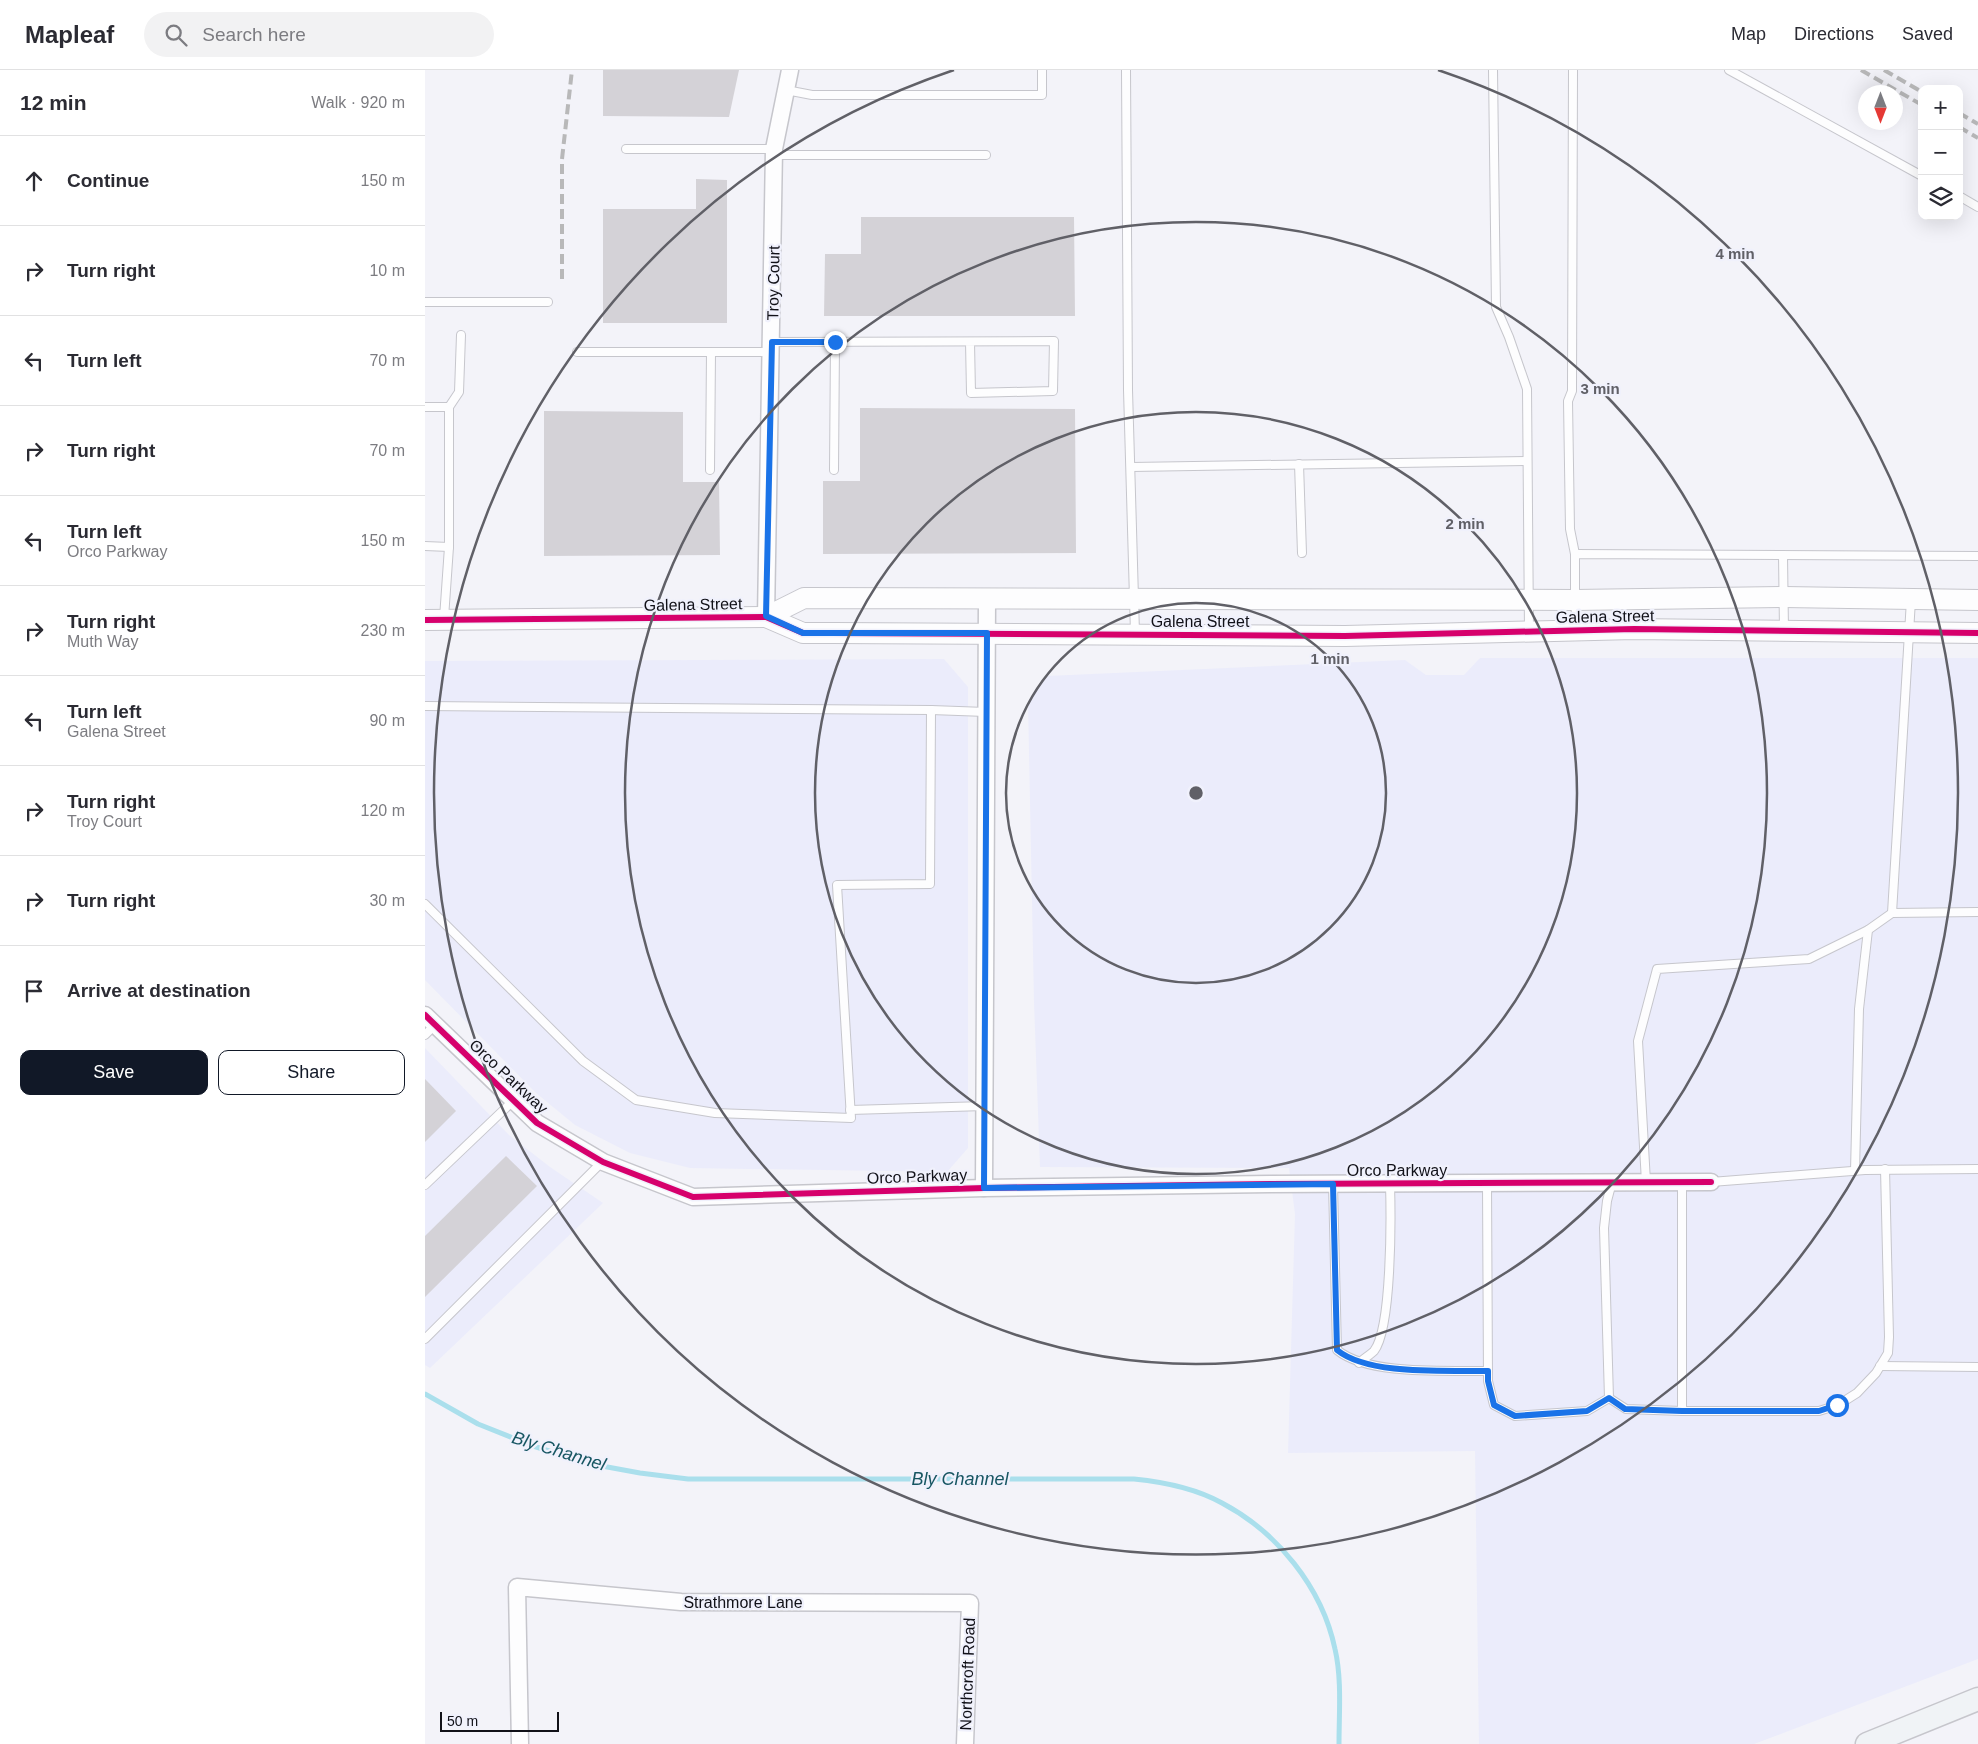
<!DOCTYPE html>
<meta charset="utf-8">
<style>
body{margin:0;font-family:Arial,sans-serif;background:#f2f2f3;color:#2b2b33}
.controls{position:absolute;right:15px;top:15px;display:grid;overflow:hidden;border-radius:10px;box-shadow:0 5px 20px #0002}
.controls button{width:45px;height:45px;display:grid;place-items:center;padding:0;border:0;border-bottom:1px solid #e1e1e2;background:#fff;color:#2b2b33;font:25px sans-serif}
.compass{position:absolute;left:1433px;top:15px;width:45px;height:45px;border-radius:50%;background:#fff;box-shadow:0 5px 20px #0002;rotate:180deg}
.scale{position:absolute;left:15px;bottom:12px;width:119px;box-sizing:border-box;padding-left:5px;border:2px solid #111118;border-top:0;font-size:14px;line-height:18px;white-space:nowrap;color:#111118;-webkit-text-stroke:4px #f0f1fc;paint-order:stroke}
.stop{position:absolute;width:15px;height:15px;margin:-11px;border:4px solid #1a73e8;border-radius:50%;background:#fff}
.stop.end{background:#1a73e8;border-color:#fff;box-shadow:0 1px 5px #0008}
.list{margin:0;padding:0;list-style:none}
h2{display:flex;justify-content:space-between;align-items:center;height:65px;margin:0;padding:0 20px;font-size:21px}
h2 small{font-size:16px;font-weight:400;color:#7c7c81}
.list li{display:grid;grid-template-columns:32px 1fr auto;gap:15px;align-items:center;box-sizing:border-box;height:90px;padding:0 20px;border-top:1px solid #e1e1e2}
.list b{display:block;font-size:19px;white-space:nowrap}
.list p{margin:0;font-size:16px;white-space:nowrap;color:#7c7c81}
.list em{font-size:16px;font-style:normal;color:#7c7c81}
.actions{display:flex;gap:10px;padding:15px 20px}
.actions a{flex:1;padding:11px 0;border:1px solid #111827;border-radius:10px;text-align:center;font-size:18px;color:#111827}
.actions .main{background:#111827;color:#fff}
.icon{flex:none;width:28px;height:28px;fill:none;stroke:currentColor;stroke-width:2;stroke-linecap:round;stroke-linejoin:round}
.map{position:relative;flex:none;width:1553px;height:1674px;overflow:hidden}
header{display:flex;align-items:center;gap:30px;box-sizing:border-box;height:70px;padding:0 25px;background:#fff;border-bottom:1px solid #e1e1e2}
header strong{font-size:24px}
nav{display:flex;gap:28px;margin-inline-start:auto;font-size:18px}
.search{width:350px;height:45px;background:#f2f2f3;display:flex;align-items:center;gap:12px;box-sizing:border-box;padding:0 18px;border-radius:28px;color:#7c7c81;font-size:19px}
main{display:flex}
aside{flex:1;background:#fff}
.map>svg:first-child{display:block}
.built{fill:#ebecfb}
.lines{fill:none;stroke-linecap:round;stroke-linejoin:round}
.stream{stroke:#aadfec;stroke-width:5}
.building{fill:#d4d2d7}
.service-casing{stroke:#c6c6cc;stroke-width:10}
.minor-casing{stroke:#c6c6cc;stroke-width:19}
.tertiary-casing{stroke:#c6c6cc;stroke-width:22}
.secondary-casing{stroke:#c6c6cc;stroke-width:25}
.service{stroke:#fdfdfe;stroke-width:8}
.minor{stroke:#fdfdfe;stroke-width:16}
.tertiary{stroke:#fdfdfe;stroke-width:20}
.secondary{stroke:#f0f3f6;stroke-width:22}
.rail{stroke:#b8b8b9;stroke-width:4;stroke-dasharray:10 5;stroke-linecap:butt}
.cycleway-casing{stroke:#f0f1fc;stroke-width:9}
.cycleway{stroke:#d6006c;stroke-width:6}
.route{stroke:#1a73e8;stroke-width:6}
.ring{fill:none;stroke:#606067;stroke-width:2.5}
.labels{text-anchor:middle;stroke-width:4.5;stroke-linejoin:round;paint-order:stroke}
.street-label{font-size:16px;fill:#111118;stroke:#f0f1fc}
.water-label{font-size:18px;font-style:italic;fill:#175662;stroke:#f0f1fc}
.centre{fill:#606067;stroke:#f0f1fc;stroke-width:2.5}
.ring-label{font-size:15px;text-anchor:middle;font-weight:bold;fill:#606067;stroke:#f0f1fc;stroke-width:4.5;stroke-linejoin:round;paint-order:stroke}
</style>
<header>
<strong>Mapleaf</strong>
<div class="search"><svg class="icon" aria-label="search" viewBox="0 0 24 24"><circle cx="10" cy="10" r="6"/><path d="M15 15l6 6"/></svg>Search here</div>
<nav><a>Map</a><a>Directions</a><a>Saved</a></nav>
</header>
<main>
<aside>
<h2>12 min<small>Walk · 920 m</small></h2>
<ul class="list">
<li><svg class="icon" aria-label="ahead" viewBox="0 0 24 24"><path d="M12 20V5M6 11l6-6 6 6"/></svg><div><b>Continue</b></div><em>150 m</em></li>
<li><svg class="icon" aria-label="right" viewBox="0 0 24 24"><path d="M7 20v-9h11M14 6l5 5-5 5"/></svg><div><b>Turn right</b></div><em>10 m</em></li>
<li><svg class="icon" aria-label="left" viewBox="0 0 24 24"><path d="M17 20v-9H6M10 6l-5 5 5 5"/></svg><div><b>Turn left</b></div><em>70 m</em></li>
<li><svg class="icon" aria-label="right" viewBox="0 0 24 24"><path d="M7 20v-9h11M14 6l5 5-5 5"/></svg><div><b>Turn right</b></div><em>70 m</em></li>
<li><svg class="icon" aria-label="left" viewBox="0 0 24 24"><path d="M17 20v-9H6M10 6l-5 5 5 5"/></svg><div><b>Turn left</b><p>Orco Parkway</p></div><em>150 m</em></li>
<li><svg class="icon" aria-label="right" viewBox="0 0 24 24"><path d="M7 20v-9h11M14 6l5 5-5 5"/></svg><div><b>Turn right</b><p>Muth Way</p></div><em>230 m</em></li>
<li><svg class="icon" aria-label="left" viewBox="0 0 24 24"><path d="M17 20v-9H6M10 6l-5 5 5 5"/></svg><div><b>Turn left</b><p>Galena Street</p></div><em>90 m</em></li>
<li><svg class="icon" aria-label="right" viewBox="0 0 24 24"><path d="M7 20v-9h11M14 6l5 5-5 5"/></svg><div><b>Turn right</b><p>Troy Court</p></div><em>120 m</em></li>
<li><svg class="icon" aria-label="right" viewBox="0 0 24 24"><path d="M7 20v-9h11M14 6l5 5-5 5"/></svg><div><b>Turn right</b></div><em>30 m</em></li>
<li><svg class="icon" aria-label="arrive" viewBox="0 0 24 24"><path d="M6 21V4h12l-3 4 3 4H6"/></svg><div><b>Arrive at destination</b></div></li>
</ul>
<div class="actions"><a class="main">Save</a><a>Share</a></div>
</aside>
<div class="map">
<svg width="1553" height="1674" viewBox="0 0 1553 1674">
<rect width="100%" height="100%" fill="#f3f3f9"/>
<g class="built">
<polygon points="1055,588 1553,588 1553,1589 1329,1674 1054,1674 1050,1381 863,1383 870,1144 864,1098 615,1097 609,932 603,631 622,606 980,590 1001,605 1039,605"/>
<polygon points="519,589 543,617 543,1078 522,1102 265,1098 205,1083 150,1055 111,1023 0,910 0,591"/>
<polygon points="0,978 84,1065 125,1097 178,1133 5,1298 0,1295"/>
</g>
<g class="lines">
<path class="stream" d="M0 1324 53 1354 108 1376 166 1394 215 1403 263 1409H709C739 1412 770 1418 797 1433 852 1462 897 1517 910 1579 917 1609 914 1643 914 1674"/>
</g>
<g class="building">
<polygon points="178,0 314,0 304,47 178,46"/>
<polygon points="271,109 302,110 302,253 178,253 178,139 271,139"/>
<polygon points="436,147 649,147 650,246 399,246 400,184 436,184"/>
<polygon points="435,338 650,339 651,483 398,484 398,411 435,411"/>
<polygon points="119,341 258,342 258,412 294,412 295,485 119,486"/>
<polygon points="0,1009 31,1041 0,1072"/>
<polygon points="81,1086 112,1116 0,1227 0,1166"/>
</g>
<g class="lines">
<defs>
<g id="service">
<polyline points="701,0 703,320 710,563"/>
<polyline points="1068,0 1071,237 1084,267 1102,319 1104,561"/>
<polyline points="1148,0 1147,321 1143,331 1145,459 1150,484"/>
<polyline points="1304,0 1497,106"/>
<polyline points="361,20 387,25 617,25 617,0"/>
<polyline points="201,79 349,79"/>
<polyline points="349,85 561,85"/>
<polyline points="1534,126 1553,137"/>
<polyline points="0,232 123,232"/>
<path d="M347 272C441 272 535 272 629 271L628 321 546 323 545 272"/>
<polyline points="152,282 346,282"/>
<polyline points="0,337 24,337 24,477 19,548"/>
<polyline points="24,337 34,322 36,265"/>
<polyline points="874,394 877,483"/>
<polyline points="706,397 1102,391"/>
<polyline points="285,400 286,282"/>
<polyline points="409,400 410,272"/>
<polyline points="0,476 24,477"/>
<polyline points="1358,485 1359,561"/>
<polyline points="1486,530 1467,843 1553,842"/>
<polyline points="1152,559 1150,530 1150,484 1553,486"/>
<polyline points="0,636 506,640 505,814 412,815 426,1048 290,1043 211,1030 158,991 0,834"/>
<polyline points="506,640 561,642"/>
<polyline points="0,965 10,955"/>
<polyline points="425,1040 560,1036"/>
<polyline points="1430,1101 1434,939 1443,860 1467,843"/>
<polyline points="1187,1112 1182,1131 1179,1158 1184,1328 1201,1339 1257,1341"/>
<polyline points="1221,1112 1213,971 1232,899 1384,889 1443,860"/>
<polyline points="1257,1112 1257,1341 1394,1341 1413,1335 1432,1323 1451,1303 1463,1283 1464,1267 1460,1099"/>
<polyline points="1286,1112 1440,1100 1553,1099"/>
<polyline points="1062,1113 1063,1311 1069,1335 1090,1346 1162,1341 1184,1328"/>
<path d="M908 1114 912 1280C944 1306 1022 1300 1063 1301"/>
<polyline points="0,1115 88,1031"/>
<polyline points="0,1269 177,1092"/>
<path d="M934 1293C938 1289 945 1285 949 1281 967 1258 966 1146 965 1114"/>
<polyline points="1455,1296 1553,1297"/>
</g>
<g id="minor">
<polyline points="341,547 349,79 365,0"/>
<polyline points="0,945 112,1053 178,1092 268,1127 559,1118 845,1114 1286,1112"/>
<polyline points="559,1118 562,530"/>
<polyline points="95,1674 92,1517 256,1532 545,1533 540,1674"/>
</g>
<g id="tertiary">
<polyline points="341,547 379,528 1150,530 1359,527 1553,530"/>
<polyline points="0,550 341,547 378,563 408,563 920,566 1209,559 1553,563"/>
</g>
<polyline id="secondary" points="1442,1674 1553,1629"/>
</defs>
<use href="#service" class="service-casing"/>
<use href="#minor" class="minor-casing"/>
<use href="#tertiary" class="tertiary-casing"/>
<use href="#secondary" class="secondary-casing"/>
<use href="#service" class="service"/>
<use href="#minor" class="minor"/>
<use href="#tertiary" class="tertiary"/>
<use href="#secondary" class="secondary"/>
<g class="rail">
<polyline points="1436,0 1497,35"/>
<polyline points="1459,0 1497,22"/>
<polyline points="1534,43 1553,54"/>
<polyline points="1534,57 1553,68"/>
<polyline points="137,209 137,89 147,0"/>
</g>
<defs>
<g id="cycleway">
<polyline points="0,550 341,547 378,563 408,563 920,566 1209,559 1553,563"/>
<polyline points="0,945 112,1053 178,1092 268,1127 559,1118 845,1114 1286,1112"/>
</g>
</defs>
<use href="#cycleway" class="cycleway-casing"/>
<use href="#cycleway" class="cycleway"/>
</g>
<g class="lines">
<path class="route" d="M410 272H347L341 546 378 563H562L559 1118 908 1114 912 1280C944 1306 1022 1300 1063 1301V1311L1069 1335 1090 1346 1162 1341 1184 1328 1200 1339 1257 1341H1394L1412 1335"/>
</g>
<g class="ring">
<circle cx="771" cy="723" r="190"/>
<circle cx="771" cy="723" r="381"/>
<circle cx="771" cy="723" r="571"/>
<path d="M1013 0A762 762 0 1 1 529 0"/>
</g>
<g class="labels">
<g class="street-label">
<text transform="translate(348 213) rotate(-89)" y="6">Troy Court</text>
<text transform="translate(268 534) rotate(-1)" y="6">Galena Street</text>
<text transform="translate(1180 546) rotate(-1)" y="6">Galena Street</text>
<text x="775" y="557">Galena Street</text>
<text transform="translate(84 1006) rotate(43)" y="6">Orco Parkway</text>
<text x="972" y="1106">Orco Parkway</text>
<text transform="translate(492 1106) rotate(-2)" y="6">Orco Parkway</text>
<text x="318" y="1538">Strathmore Lane</text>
<text transform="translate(542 1604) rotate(-88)" y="6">Northcroft Road</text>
</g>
<g class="water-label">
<text transform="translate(134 1381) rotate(17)" y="6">Bly Channel</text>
<text x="535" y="1415">Bly Channel</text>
</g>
</g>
<circle cx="771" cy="723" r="8" class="centre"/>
<g class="ring-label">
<text x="1310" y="189">4 min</text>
<text x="1175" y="324">3 min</text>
<text x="1040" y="459">2 min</text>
<text x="905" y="594">1 min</text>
</g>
</svg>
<div class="controls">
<button>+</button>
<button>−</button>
<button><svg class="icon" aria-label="layers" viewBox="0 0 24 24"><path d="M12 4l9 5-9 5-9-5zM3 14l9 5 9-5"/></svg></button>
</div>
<svg class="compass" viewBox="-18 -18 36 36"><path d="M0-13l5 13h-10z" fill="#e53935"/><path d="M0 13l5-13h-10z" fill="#7c7c81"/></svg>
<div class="scale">50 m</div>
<div class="stop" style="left:1412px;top:1335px"></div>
<div class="stop end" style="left:410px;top:272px"></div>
</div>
</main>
